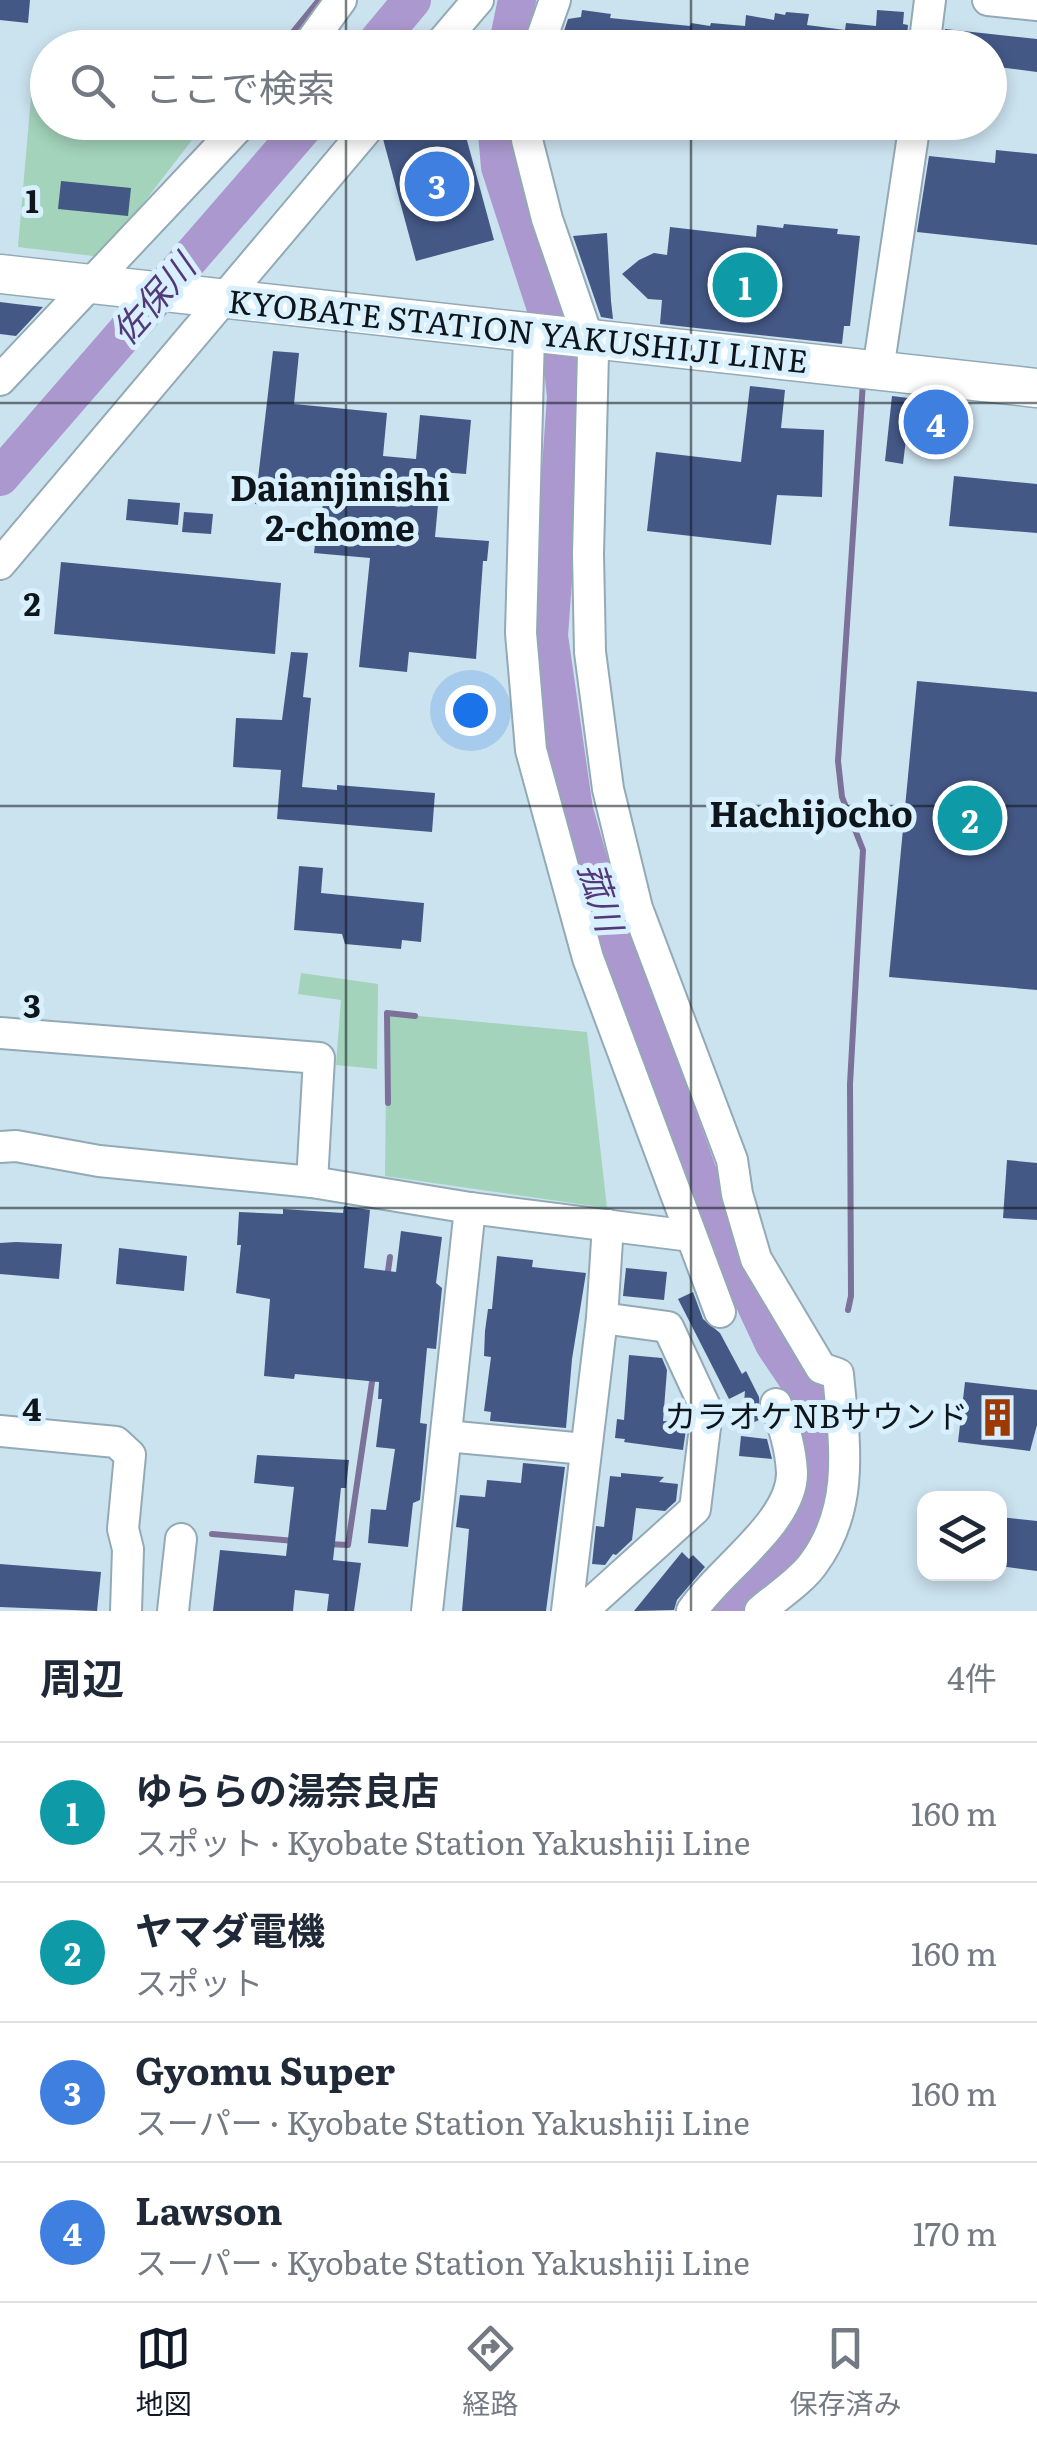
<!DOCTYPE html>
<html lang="ja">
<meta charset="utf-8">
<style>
body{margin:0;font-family:Literata,"Noto Sans JP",serif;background:#f6f6f7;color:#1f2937}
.controls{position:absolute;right:30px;bottom:30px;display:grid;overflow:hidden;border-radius:20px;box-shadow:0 5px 15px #0003}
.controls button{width:90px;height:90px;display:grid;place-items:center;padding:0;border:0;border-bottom:2px solid #e0e1e3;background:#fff;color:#1f2937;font:50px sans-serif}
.you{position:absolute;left:470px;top:710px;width:35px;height:35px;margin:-25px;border:8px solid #fff;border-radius:50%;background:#1a73e8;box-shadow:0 0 0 15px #1a73e833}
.badge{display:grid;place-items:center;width:65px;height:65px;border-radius:50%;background:#111827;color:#fff;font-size:32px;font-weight:700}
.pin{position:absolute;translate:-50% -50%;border:5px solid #fff;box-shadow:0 2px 10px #0006}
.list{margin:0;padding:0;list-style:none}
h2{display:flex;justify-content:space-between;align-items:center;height:130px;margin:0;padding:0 40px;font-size:42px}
h2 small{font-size:32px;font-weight:400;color:#747a83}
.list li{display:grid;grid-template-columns:65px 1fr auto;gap:30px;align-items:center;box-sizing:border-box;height:140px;padding:0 40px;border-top:2px solid #e0e1e3}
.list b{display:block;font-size:38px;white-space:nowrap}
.list p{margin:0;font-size:32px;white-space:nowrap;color:#747a83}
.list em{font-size:32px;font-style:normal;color:#747a83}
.icon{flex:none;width:55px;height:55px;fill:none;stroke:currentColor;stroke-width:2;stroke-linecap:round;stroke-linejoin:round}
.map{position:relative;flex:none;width:1037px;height:1611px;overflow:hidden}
.search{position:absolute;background:#fff;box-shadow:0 5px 15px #0003;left:30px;right:30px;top:30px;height:110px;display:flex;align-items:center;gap:25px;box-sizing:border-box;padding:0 35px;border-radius:55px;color:#747a83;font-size:38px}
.sheet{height:690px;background:#fff}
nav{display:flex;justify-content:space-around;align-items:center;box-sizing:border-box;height:140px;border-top:2px solid #e0e1e3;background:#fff;font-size:28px;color:#747a83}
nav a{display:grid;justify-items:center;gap:5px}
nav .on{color:#111827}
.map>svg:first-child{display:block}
.green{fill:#a3d3bb}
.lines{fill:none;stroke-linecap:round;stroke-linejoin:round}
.stream{stroke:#7c7199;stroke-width:6}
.river{stroke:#ab98cf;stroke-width:38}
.building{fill:#445886}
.minor-casing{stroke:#93aab6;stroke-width:34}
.major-casing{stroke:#93aab6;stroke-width:41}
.minor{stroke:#fff;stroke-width:30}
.major{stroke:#fff;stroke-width:38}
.grid{fill:none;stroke:#0e161b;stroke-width:2.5;stroke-opacity:0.55}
.labels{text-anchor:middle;stroke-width:10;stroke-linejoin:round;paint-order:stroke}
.street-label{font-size:32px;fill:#0e161b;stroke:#d8f0fd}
.poi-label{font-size:32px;fill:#0e161b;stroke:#d8f0fd;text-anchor:end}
.water-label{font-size:35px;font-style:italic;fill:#53397b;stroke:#d8f0fd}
.neighbourhood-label{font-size:35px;font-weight:bold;fill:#0e161b;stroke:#d8f0fd}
.grid-label{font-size:32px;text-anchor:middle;font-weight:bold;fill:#0e161b;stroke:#d8f0fd;stroke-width:10;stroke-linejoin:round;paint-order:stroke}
</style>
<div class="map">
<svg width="1037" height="1611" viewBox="0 0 1037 1611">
<rect width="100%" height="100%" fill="#cbe2ef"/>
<g class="green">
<polygon points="32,85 47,87 48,122 205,123 102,257 18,247"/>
<polygon points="301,973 378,984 377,1069 336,1065 341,1000 298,994"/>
<polygon points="387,1013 587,1032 607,1208 385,1176"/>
</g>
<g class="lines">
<g class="stream">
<polyline points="280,48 319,0"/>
<polyline points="388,1103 387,1013 415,1016"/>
<polyline points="387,1278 390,1257"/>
<polyline points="848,1310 851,1296 850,1084 863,850 842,797 838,761 863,382"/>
<polyline points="212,1534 295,1541"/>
<polyline points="328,1544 348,1545 373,1375"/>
</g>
<g class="river">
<polyline points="372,48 412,0"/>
<polyline points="507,48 517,0"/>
<polyline points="496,122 500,167 562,358 566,397 549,636 574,810 603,911 711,1209 774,1344 807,1393 824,1456 817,1503 785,1550 731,1611"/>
<polyline points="0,477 308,122"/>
</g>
</g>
<g class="building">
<polygon points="0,0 30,0 28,23 0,20"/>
<polygon points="582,10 611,14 610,18 690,26 691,23 710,26 711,23 745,26 746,15 774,20 775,13 785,15 786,12 809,14 807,25 845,30 846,23 876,26 877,10 904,12 903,24 908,25 906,48 720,48 693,45 692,48 659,48 562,37 568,19 581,17"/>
<polygon points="945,29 1037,39 1037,72 990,66 990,48 943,48"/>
<polygon points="406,122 462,122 494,240 416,261 383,139 391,126"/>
<polygon points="996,150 1037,154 1037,245 917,232 929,156 995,163"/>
<polygon points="61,181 131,188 128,216 58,209"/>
<polygon points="784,224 838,229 837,234 860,236 850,326 844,326 842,344 660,324 662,300 648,299 622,274 639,260 654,253 667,255 670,227 756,237 757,225 783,228"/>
<polygon points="607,233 611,301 613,319 601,317 573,236"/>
<polygon points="0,302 16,304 43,307 16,336 0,334"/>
<polygon points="273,351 299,353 294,404 387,413 383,456 416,459 420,415 471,420 466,474 441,472 435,537 489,541 487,561 483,561 476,659 409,652 407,672 359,667 370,558 314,553 316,535 320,535 325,481 286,477 283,506 255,504"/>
<polygon points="750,386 785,390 781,428 824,430 822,497 777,495 771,545 647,531 656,452 741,462"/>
<polygon points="892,396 965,405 960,445 906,439 903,464 885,461"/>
<polygon points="954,476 1037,484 1037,533 949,526"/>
<polygon points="128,499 180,503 178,525 126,520"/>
<polygon points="184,512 213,514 211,534 182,532"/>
<polygon points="61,562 281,583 275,654 54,634"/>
<polygon points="291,652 308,653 303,697 311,698 302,787 337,790 337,785 435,793 432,832 277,819 281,770 233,767 236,718 282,720"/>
<polygon points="917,681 1037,692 1037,990 889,977"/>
<polygon points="299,866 323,868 321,893 424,903 421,942 402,940 401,949 345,944 342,934 294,930"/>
<polygon points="1007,1160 1037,1163 1037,1220 1003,1218"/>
<polygon points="344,1206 370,1210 364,1268 396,1272 401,1231 442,1237 436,1283 442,1288 436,1349 427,1348 420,1423 427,1424 420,1500 413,1503 408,1547 368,1543 371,1509 386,1510 395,1449 376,1447 382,1399 378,1399 379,1382 295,1374 294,1379 264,1376 270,1299 236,1293 241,1245 237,1245 239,1212 283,1214 283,1209 343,1213"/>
<polygon points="16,1242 62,1244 59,1279 0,1274 0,1243"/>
<polygon points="119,1248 187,1256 184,1291 116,1284"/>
<polygon points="497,1256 533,1260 532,1267 586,1273 572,1359 566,1428 490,1421 491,1412 484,1411 491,1357 484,1356 485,1331 488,1309 492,1309"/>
<polygon points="626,1268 667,1272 664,1300 623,1296"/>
<polygon points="693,1292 703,1319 720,1333 742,1374 746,1371 759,1397 761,1419 742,1428 745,1391 729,1399 678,1299"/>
<polygon points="629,1355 662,1358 667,1370 663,1421 687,1423 683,1450 624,1442 625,1439 615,1438 617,1419 624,1420"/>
<polygon points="965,1382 1037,1390 1037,1425 1030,1451 958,1442"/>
<polygon points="741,1436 767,1439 772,1459 739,1456"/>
<polygon points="257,1455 349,1460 346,1488 341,1488 333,1560 361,1563 354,1611 327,1611 329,1594 295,1590 293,1611 213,1611 220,1550 286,1556 294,1487 254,1483"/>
<polygon points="523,1463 565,1467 546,1611 462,1611 469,1529 456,1527 460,1495 485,1497 487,1480 521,1483"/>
<polygon points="621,1473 664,1477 659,1482 678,1484 676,1501 665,1511 636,1508 632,1540 616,1555 613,1554 605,1565 592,1564 596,1526 604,1527 610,1476 621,1477"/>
<polygon points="1000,1517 1037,1521 1037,1571 1000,1566"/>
<polygon points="682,1552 689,1559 693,1555 705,1567 677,1600 674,1610 634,1611"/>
<polygon points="0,1564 101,1572 97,1611 0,1607"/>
</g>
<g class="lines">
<defs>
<g id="minor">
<polyline points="988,0 1037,5"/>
<polyline points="306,48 341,0"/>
<polyline points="437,48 478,0"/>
<polyline points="538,48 555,0"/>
<polyline points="924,48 930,0"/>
<path d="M528 122 527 140 547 219 593 353 588 554 590 652 608 789 637 908 732 1160 737 1194 756 1259 821 1368 838 1374C844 1441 856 1506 813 1564 800 1582 777 1596 760 1611"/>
<polyline points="529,334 521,633 531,750 588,958 720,1312"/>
<polyline points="878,370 915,122"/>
<polyline points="0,380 243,122"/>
<polyline points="0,564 373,122"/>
<polyline points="0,1033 319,1058 312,1182"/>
<polyline points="0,1147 16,1146 99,1161 312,1182 470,1208 691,1236"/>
<polyline points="0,1431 116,1442 130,1455 123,1529 128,1549 126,1611"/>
<polyline points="446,1436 585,1449"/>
<polyline points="173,1611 181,1539"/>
<polyline points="427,1611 470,1208"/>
<polyline points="567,1611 602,1318 608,1225"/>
<polyline points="582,1611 695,1509 707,1411 668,1327 602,1318"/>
<path d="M692 1611C718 1571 792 1523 792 1473 791 1449 784 1427 776 1404"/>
</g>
<polyline id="major" points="0,274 1037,388"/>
</defs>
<use href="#minor" class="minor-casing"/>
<use href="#major" class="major-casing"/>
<use href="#minor" class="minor"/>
<use href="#major" class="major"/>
</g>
<path class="grid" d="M346 0V48M691 0V48M346 122V1611M691 122V1611M0 403H1037M0 806H1037M0 1208H1037"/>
<defs>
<symbol id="building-bare" viewBox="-9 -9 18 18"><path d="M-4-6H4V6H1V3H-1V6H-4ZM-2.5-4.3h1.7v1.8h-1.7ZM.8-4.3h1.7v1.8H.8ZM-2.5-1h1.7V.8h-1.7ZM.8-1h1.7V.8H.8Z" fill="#9d3901" stroke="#d8f0fd" stroke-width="2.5" paint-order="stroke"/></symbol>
</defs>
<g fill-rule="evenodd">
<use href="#building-bare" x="970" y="1390" width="55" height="55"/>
</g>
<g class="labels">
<g class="street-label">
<text transform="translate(518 332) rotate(6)" y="11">KYOBATE STATION YAKUSHIJI LINE</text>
</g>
<g class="poi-label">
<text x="968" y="1428">カラオケNBサウンド</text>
</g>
<g class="water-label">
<text transform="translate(154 300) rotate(-49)" y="12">佐保川</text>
<text transform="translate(600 897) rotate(73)" y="12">菰川</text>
</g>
<g class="neighbourhood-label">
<text x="340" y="501">Daianjinishi<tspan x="340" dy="40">2-chome</tspan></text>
<text x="811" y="827">Hachijocho</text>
</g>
</g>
<g class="grid-label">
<text x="32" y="213">1</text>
<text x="32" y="616">2</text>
<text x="32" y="1018">3</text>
<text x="32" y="1421">4</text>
</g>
</svg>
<div class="controls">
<button><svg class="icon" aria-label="layers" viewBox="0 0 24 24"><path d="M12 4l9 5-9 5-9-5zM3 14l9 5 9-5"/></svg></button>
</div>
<div class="you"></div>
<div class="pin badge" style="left:745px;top:285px;background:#0f9aa8">1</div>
<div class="pin badge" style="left:970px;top:818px;background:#0f9aa8">2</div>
<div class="pin badge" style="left:437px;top:184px;background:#3f7fe0">3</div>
<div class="pin badge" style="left:936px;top:422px;background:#3f7fe0">4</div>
<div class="search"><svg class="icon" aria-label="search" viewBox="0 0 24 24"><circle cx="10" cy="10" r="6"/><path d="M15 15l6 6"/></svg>ここで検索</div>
</div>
<section class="sheet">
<h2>周辺<small>4件</small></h2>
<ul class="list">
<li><span class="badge" style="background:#0f9aa8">1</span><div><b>ゆららの湯奈良店</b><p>スポット · Kyobate Station Yakushiji Line</p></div><em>160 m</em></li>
<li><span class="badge" style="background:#0f9aa8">2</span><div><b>ヤマダ電機</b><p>スポット</p></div><em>160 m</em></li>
<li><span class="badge" style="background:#3f7fe0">3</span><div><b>Gyomu Super</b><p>スーパー · Kyobate Station Yakushiji Line</p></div><em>160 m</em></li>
<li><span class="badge" style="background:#3f7fe0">4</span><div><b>Lawson</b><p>スーパー · Kyobate Station Yakushiji Line</p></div><em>170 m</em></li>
</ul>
</section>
<nav>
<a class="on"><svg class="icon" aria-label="map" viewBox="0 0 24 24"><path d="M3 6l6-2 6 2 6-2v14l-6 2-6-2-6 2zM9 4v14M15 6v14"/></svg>地図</a>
<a><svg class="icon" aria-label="directions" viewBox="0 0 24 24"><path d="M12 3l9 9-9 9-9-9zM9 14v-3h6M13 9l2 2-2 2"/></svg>経路</a>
<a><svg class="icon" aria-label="saved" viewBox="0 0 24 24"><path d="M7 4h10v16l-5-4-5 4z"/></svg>保存済み</a>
</nav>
